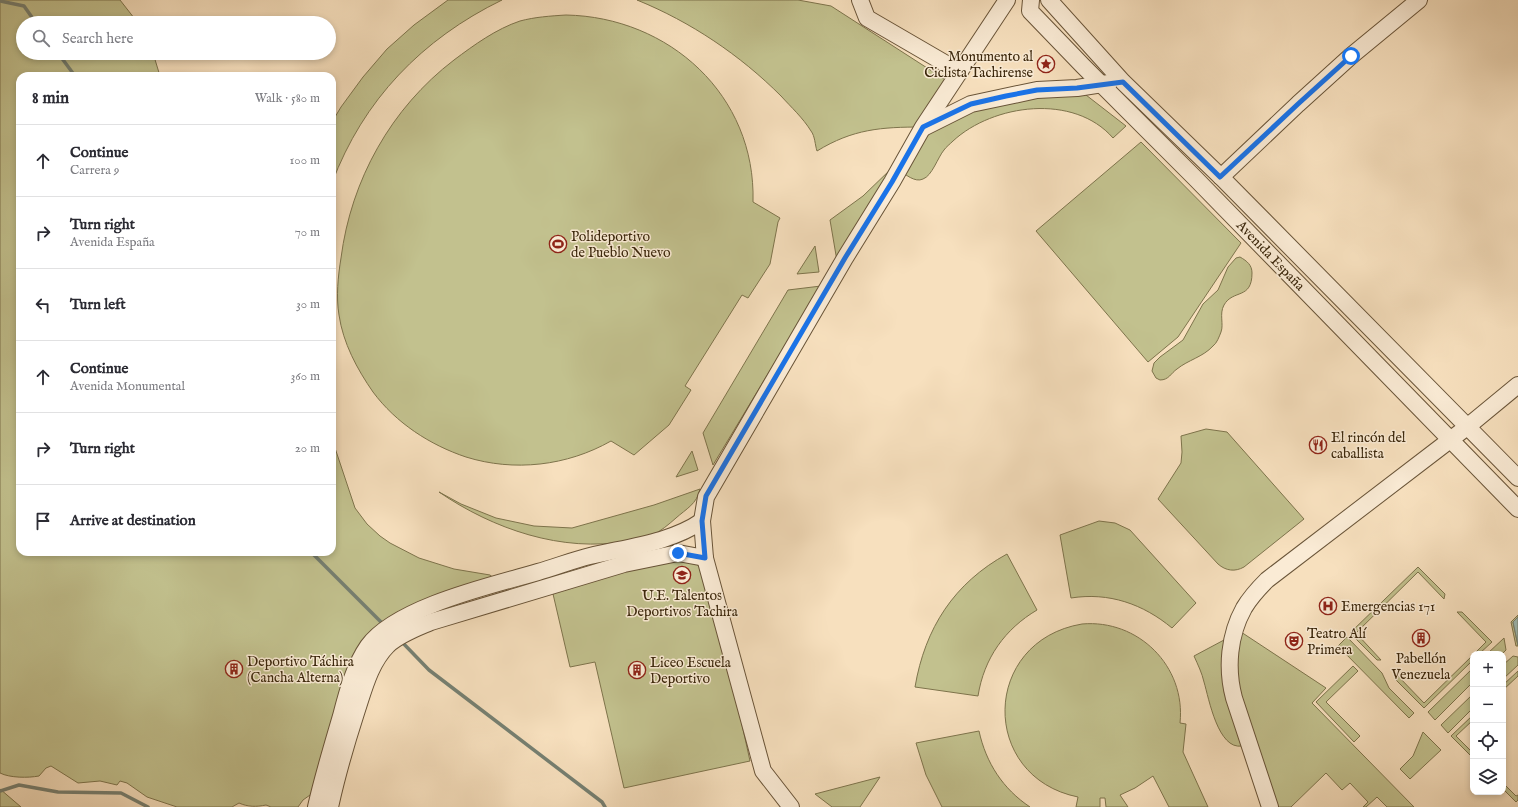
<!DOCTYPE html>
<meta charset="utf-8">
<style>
body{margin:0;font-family:"IM FELL English",serif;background:#f2f2f3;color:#2b2b33}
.controls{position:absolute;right:12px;bottom:12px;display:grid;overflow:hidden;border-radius:8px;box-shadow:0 2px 6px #0003}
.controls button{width:36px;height:36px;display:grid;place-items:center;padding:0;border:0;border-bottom:1px solid #e1e1e2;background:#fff;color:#2b2b33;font:20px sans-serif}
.stop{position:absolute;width:12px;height:12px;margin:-9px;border:3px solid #1a73e8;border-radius:50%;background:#fff}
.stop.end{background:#1a73e8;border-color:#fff;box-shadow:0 1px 4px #0008}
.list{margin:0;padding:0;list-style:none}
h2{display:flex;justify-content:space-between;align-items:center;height:52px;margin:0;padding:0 16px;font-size:17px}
h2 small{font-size:13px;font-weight:400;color:#7c7c81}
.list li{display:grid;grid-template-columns:26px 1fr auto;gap:12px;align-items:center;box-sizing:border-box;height:72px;padding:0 16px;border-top:1px solid #e1e1e2}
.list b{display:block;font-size:15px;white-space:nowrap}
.list p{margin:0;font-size:13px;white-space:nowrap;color:#7c7c81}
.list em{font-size:13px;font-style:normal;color:#7c7c81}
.icon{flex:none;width:22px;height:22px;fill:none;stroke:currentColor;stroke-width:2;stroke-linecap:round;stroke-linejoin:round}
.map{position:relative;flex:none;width:1518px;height:807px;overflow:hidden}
.search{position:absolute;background:#fff;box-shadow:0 2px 6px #0003;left:16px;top:16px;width:320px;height:44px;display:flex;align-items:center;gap:10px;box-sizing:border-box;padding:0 14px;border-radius:22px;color:#7c7c81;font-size:15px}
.panel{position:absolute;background:#fff;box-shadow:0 2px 6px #0003;left:16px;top:72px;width:320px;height:484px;border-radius:12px}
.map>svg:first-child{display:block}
.green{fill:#c2c18e;stroke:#7e744c}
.water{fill:#9ebcb7;stroke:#768072}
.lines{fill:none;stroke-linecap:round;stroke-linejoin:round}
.stream{stroke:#768072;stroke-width:3.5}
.minor-casing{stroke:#695438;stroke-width:18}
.minor{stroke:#faebd5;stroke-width:16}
.route{stroke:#1a73e8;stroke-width:5}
.labels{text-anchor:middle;stroke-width:3;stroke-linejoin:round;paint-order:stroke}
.poi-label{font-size:14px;fill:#3a260b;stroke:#faebd5;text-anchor:start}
.street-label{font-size:14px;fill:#3a260b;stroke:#faebd5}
</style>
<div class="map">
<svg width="1518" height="807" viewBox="0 0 1518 807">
<rect width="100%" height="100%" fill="#f7e0be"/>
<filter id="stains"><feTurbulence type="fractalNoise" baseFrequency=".005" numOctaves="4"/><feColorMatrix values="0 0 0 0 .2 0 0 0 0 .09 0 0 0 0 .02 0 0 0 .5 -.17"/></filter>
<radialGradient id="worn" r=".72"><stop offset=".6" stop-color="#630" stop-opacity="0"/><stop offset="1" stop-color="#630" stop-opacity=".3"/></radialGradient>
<g class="green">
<path d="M0 0H120L138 23H23V53H153L160 76H20V552H332V439L355 508 367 524 380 536 390 543 419 558 454 569 490 575 500 583 402 619 320 788 303 800 298 807H271L266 805C256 807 248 807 239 803L232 807H177L147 797 127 783 120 781 117 785 100 781 78 783 51 766 46 768 39 776C28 778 10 778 0 773Z"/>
<path d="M448 0H502C422 39 363 100 332 183V122L341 107 363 77 387 49 414 25Z"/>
<path d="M637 0H798L831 6 952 84 924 126 971 104 1077 88 1126 126 1113 138C1074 93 993 104 953 141 950 144 946 147 944 150 938 157 932 176 923 179 915 183 905 174 899 170L923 127C881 127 853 129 817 151 815 145 815 136 811 131 803 118 791 107 781 96 740 55 691 22 637 0Z"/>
<path d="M566 15C669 17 756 95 753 202L780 218 778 222 770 264 748 298 742 295 685 386 691 390 669 425 634 455 611 441C567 466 514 472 466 457 430 445 396 423 373 392 357 369 343 343 339 315 336 297 338 276 341 258 351 180 391 108 454 60 474 45 496 29 520 21 535 17 550 16 566 15Z"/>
<polygon points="1141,142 1241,243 1178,337 1148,362 1036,231"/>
<polygon points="892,168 837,261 830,220 863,196"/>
<polygon points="815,246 819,272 797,274"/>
<path d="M1240 257C1247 261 1252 265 1252 273 1252 300 1233 289 1224 305 1219 314 1224 324 1221 332 1219 337 1217 343 1213 346 1203 357 1188 360 1177 369 1171 373 1169 380 1160 380L1156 378 1152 371 1154 363 1160 357 1183 340 1203 304 1218 290 1228 267 1236 258Z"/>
<polygon points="821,286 713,465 703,433 788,290"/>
<path d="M1206 429 1227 432 1304 519 1244 567C1235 572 1226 571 1218 564L1158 499 1181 463 1182 452 1181 436Z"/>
<polygon points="692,451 698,470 676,477"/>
<path d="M700 489C697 504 686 509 676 518 668 525 661 531 651 536 645 539 635 540 628 541 562 553 493 529 439 492L461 504 496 518 534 526 572 528 654 505Z"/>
<path d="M1099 521 1115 523 1130 530 1196 603 1172 628C1143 604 1109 592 1071 598L1060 535Z"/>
<path d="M1007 554 1037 610C1005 629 984 658 978 696L915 687C925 628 954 583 1007 554Z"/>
<polygon points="689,557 702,569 725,647 750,761 624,788 595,662 570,667 550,581"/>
<polygon points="1418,567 1445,594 1444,599 1418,572 1356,633 1381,660 1377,660 1350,633"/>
<polygon points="1457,612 1462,612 1492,642 1479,654 1474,654 1486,642"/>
<polygon points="1518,615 1518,617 1513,622 1518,646 1516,646 1511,622"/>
<path d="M1082 624C1138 619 1186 666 1180 723L1186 724 1183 752 1208 807H1169L1153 776 1135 788 1120 795 1128 807H1106L1105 798H1100V807H1076L1078 797C979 777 981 641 1082 624Z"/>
<polygon points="1241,632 1326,688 1312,703 1414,807 1387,807 1377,797 1366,807 1363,807 1368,802 1350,783 1342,790 1326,773 1291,807 1275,807 1235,675"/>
<polygon points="1347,637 1382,673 1389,688 1414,713 1409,718 1338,646"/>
<polygon points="1504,638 1506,650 1502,654 1487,654"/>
<path d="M1224 640 1242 746C1218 750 1209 699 1204 682 1202 673 1198 665 1194 656Z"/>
<polygon points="1473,655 1473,660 1424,708 1396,680 1397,675 1424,703"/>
<polygon points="1513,656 1518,657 1518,665 1503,679 1503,665"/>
<polygon points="1353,666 1358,671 1326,702 1360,736 1354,742 1316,702"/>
<polygon points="1473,668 1473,682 1435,720 1428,712"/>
<polygon points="1518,671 1518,676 1503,690 1503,685"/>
<polygon points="1473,694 1473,708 1448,733 1441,725"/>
<polygon points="1473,715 1473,720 1456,736 1473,753 1473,758 1451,736"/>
<path d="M979 731C986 763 1003 789 1030 807H942L926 775 916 743Z"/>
<polygon points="1423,732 1441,750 1410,779 1400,769 1413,756"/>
<polygon points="880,777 860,807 832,807 815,794"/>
<polygon points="1503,783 1516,796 1518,795 1518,800 1516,802 1503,789"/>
<polygon points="0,789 21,807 0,807"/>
</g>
<polygon class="water" points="1518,617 1518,645 1513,622"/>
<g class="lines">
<g class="stream">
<polyline points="0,1 24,6 36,23"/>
<polyline points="58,53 75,76"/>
<polyline points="311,552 384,625"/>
<polyline points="400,640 429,670 602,802 605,807"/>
<polyline points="0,791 19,785 58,792 121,793 148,807"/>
</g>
<defs>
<g id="minor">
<polyline points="860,0 867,18 960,72"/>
<polyline points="1031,0 1030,11 1083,66 1195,178 1518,509"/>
<polyline points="1049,0 1123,82 1221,177 1518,478"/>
<polyline points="925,127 971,104 1037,90 1077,88 1109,83"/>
<polyline points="1221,177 1298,104 1351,56 1419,0"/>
<path d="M316 807C323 776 332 747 341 716 347 693 354 666 368 646 396 607 493 585 538 572 556 567 573 560 590 556 628 547 670 543 702 521"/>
<path d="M330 807C337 775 346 744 356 713 364 689 370 663 388 645 400 634 417 628 431 622L624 564 678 553 705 558"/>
<polyline points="791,807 763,771 705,558 702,521 706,497 845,258 892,182 923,127 1007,0"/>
<path d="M1270 807 1234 698C1226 668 1229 635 1244 608 1250 598 1258 589 1267 580L1467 427 1518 385"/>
</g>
</defs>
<use href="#minor" class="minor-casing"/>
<use href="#minor" class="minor"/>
</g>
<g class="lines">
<polyline class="route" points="678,553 705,558 702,521 706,496 845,258 892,182 923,127 971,104 1006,96 1037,90 1077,88 1123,82 1220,177 1298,104 1351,56"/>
</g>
<defs>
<symbol id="sight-ring" viewBox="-11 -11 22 22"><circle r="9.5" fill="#faebd5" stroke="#8f2418" stroke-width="1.5"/><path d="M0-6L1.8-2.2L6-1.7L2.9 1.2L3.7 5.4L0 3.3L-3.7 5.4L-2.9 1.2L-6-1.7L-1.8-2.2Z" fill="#8f2418"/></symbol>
<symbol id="stadium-ring" viewBox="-11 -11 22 22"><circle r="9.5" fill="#faebd5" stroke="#8f2418" stroke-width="1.5"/><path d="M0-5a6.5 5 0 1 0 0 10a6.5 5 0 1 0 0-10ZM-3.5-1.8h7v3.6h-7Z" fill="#8f2418"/></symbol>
<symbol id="restaurant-ring" viewBox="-11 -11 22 22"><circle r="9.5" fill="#faebd5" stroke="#8f2418" stroke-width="1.5"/><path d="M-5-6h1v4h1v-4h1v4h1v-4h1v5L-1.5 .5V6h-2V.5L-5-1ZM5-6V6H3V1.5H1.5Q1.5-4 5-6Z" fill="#8f2418"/></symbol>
<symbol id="school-ring" viewBox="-11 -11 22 22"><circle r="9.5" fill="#faebd5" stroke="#8f2418" stroke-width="1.5"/><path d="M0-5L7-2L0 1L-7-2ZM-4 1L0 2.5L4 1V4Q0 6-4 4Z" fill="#8f2418"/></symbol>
<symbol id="hospital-ring" viewBox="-11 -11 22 22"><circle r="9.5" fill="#faebd5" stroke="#8f2418" stroke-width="1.5"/><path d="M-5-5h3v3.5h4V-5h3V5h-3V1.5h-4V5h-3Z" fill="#8f2418"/></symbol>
<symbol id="building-ring" viewBox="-11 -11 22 22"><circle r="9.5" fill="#faebd5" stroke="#8f2418" stroke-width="1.5"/><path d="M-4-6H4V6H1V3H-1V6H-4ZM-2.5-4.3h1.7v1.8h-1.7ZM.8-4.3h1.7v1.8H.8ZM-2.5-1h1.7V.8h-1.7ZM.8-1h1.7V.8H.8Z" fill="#8f2418"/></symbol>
<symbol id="theatre-ring" viewBox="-11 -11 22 22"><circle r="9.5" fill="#faebd5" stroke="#8f2418" stroke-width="1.5"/><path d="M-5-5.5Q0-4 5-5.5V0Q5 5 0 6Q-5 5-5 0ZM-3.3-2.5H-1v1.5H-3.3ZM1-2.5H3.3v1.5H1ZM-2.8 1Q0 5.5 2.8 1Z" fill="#8f2418"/></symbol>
</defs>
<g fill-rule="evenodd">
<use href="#sight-ring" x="1036" y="54" width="20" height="20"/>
<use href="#stadium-ring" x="548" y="234" width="20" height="20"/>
<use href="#restaurant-ring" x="1308" y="435" width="20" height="20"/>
<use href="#school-ring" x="672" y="565" width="20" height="20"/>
<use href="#hospital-ring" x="1318" y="596" width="20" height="20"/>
<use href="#building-ring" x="1411" y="628" width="20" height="20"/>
<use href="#theatre-ring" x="1284" y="631" width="20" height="20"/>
<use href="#building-ring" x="224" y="659" width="20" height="20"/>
<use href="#building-ring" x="627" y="660" width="20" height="20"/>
</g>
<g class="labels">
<g class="poi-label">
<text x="1033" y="61" text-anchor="end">Monumento al<tspan x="1033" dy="16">Ciclista Tachirense</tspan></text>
<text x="571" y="241">Polideportivo<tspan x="571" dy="16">de Pueblo Nuevo</tspan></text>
<text x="1331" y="442">El rincón del<tspan x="1331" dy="16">caballista</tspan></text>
<text x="682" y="600" text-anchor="middle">U.E. Talentos<tspan x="682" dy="16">Deportivos Tachira</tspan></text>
<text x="1341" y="611">Emergencias 171</text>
<text x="1307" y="638">Teatro Alí<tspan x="1307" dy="16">Primera</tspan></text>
<text x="1421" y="663" text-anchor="middle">Pabellón<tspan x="1421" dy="16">Venezuela</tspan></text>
<text x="247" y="666">Deportivo Táchira<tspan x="247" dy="16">(Cancha Alterna)</tspan></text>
<text x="650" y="667">Liceo Escuela<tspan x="650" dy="16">Deportivo</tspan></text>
</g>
<g class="street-label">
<text transform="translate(1271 255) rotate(46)" y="5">Avenida España</text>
</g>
</g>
<rect width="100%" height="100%" filter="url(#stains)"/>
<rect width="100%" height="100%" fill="url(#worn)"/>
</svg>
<div class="controls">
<button>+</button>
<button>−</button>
<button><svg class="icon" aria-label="locate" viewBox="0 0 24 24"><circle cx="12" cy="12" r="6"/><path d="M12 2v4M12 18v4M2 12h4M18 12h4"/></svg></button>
<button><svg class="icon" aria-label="layers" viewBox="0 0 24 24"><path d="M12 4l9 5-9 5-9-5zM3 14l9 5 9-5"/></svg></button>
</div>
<div class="stop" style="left:1351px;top:56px"></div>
<div class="stop end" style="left:678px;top:553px"></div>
<div class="search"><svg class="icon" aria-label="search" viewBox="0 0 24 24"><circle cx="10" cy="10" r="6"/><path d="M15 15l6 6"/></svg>Search here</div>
<section class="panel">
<h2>8 min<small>Walk · 580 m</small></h2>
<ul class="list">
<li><svg class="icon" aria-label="ahead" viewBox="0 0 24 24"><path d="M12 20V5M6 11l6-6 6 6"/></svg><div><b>Continue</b><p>Carrera 9</p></div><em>100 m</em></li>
<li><svg class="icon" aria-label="right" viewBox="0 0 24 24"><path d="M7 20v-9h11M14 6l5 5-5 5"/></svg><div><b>Turn right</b><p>Avenida España</p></div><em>70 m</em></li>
<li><svg class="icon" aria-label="left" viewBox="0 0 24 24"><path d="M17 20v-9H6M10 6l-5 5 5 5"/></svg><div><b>Turn left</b></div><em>30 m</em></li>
<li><svg class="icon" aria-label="ahead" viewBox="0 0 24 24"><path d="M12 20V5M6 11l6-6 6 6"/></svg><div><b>Continue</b><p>Avenida Monumental</p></div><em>360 m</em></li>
<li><svg class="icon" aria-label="right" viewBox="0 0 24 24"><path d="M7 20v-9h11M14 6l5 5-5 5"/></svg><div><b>Turn right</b></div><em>20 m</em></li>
<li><svg class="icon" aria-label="arrive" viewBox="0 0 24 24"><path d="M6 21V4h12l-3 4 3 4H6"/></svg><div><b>Arrive at destination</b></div></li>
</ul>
</section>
</div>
